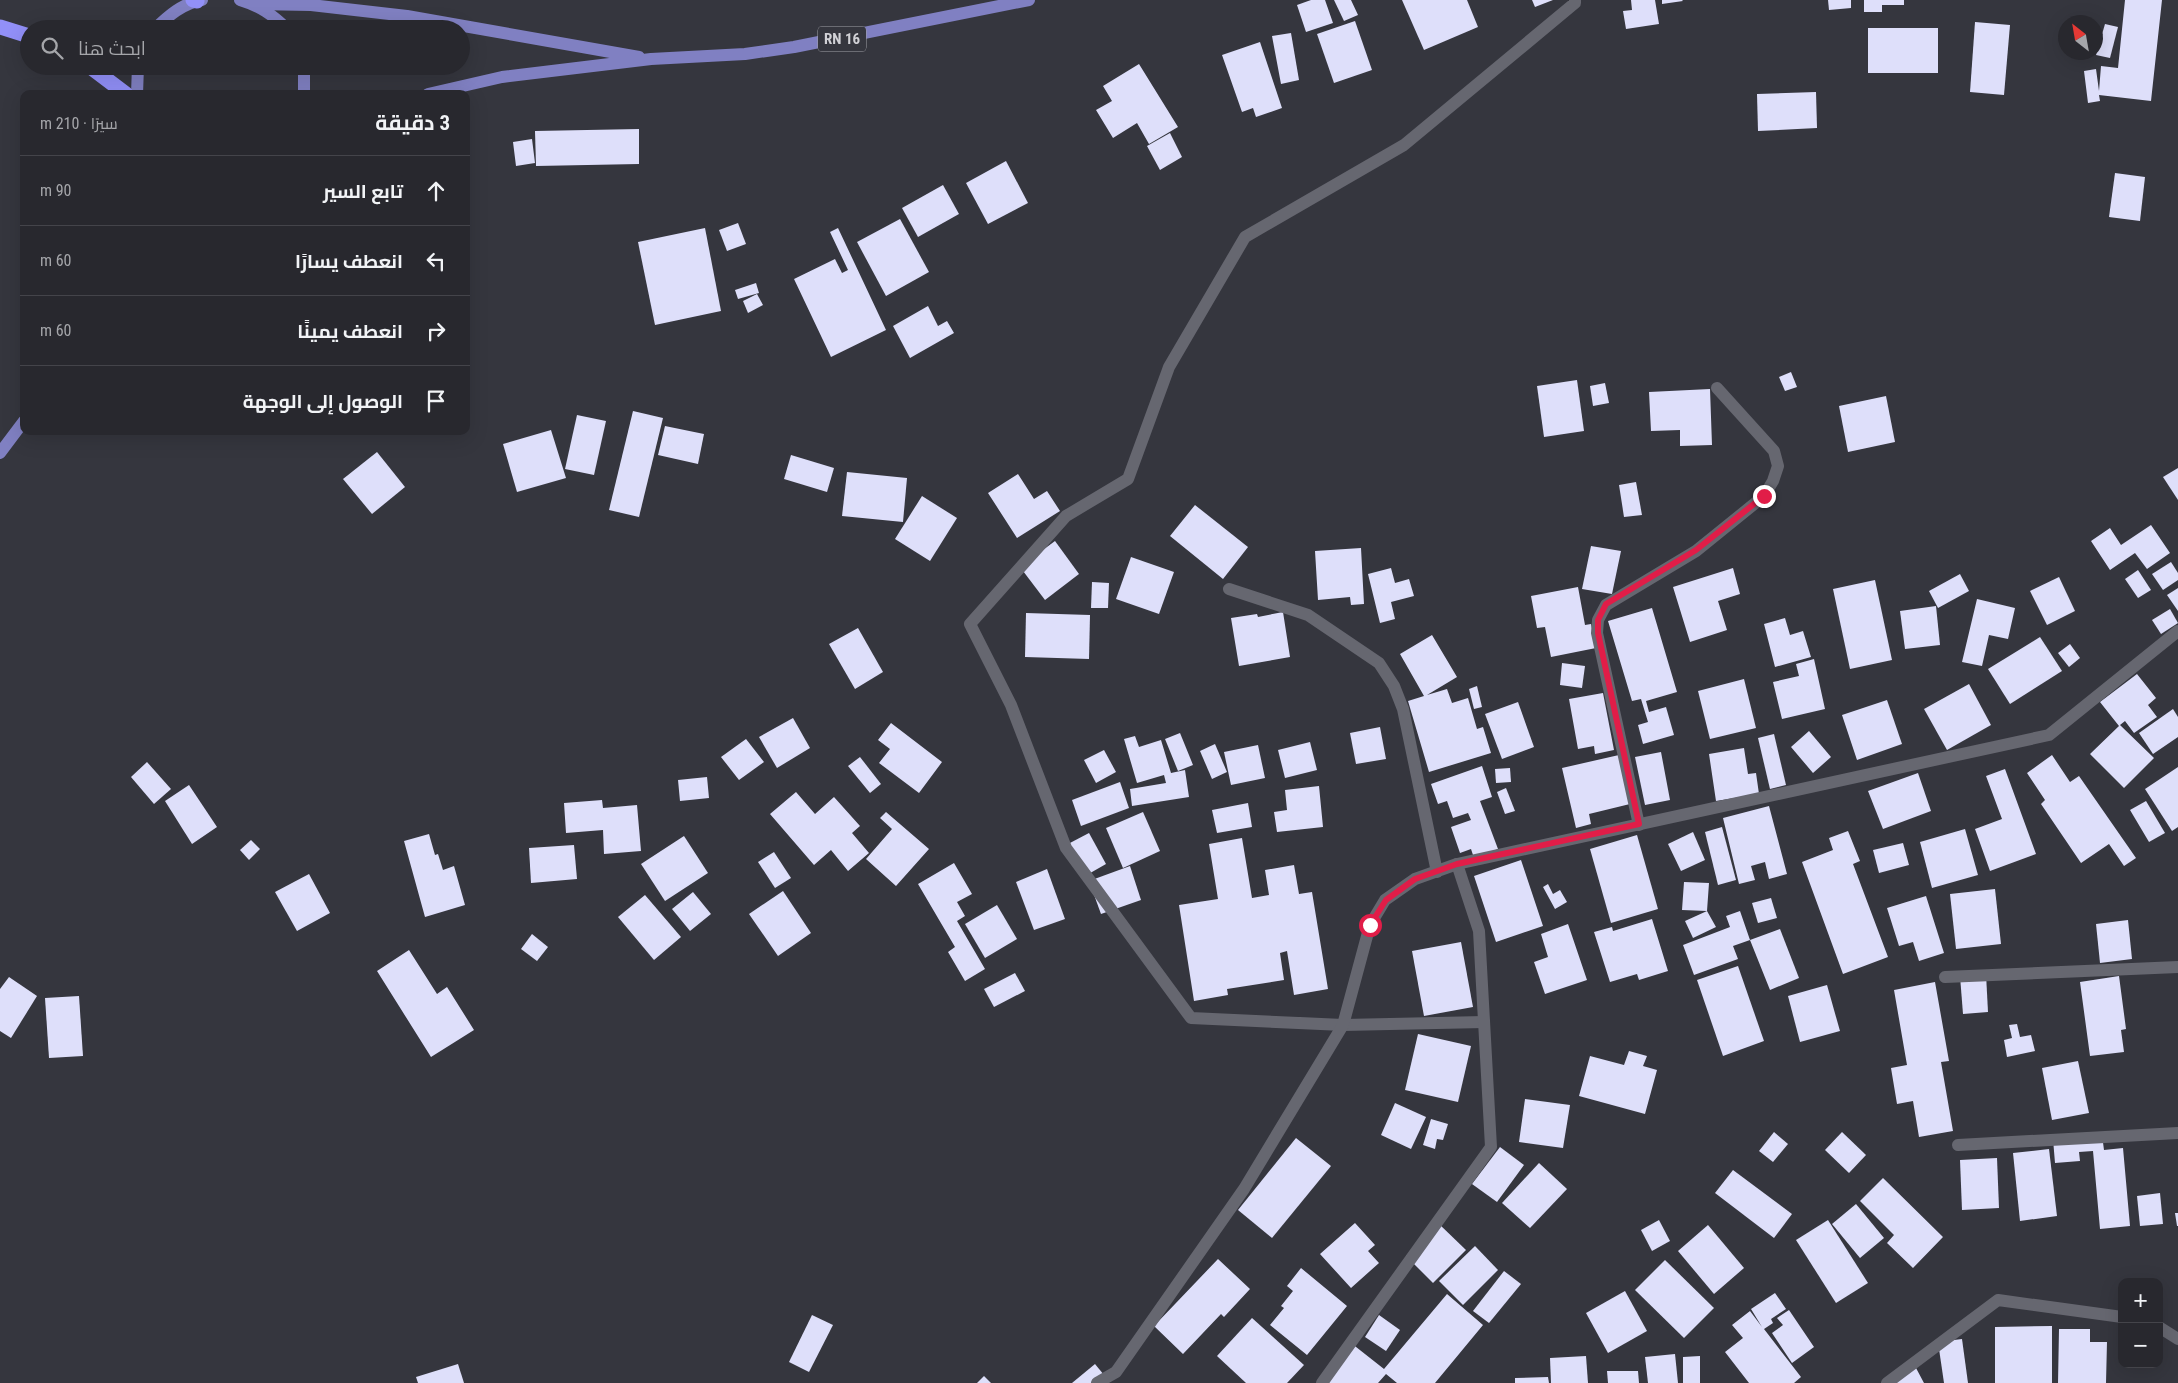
<!DOCTYPE html>
<html lang="ar">
<meta charset="utf-8">
<style>
body{margin:0;font-family:"Roboto Condensed",Cairo,sans-serif;background:#303036;color:#f1f3f6;direction:rtl}
.controls{position:absolute;right:15px;bottom:15px;display:grid;overflow:hidden;border-radius:10px;box-shadow:0 5px 20px #0002}
.controls button{width:45px;height:45px;display:grid;place-items:center;padding:0;border:0;border-bottom:1px solid #44444a;background:#28282e;color:#f1f3f6;font:25px sans-serif}
.compass{position:absolute;left:2058px;top:15px;width:45px;height:45px;border-radius:50%;background:#28282e;box-shadow:0 5px 20px #0002;rotate:329deg}
.stop{position:absolute;width:15px;height:15px;margin:-11px;border:4px solid #e11d48;border-radius:50%;background:#fff}
.stop.end{background:#e11d48;border-color:#fff;box-shadow:0 1px 5px #0008}
.list{margin:0;padding:0;list-style:none}
h2{display:flex;justify-content:space-between;align-items:center;height:65px;margin:0;padding:0 20px;font-size:21px}
h2 small{font-size:16px;font-weight:400;color:#a5a6aa}
.list li{display:grid;grid-template-columns:32px 1fr auto;gap:15px;align-items:center;box-sizing:border-box;height:70px;padding:0 20px;border-top:1px solid #44444a}
.list b{display:block;font-size:19px;white-space:nowrap}
.list em{font-size:16px;font-style:normal;color:#a5a6aa}
.icon{flex:none;width:28px;height:28px;fill:none;stroke:currentColor;stroke-width:2;stroke-linecap:round;stroke-linejoin:round}
.map{position:relative;flex:none;width:2178px;height:1383px;overflow:hidden;direction:ltr}
.search{position:absolute;background:#28282e;box-shadow:0 5px 20px #0002;left:20px;top:20px;width:450px;height:55px;display:flex;align-items:center;gap:12px;box-sizing:border-box;padding:0 18px;border-radius:28px;color:#a5a6aa;font-size:19px}
.panel{position:absolute;background:#28282e;box-shadow:0 5px 20px #0002;left:20px;top:90px;width:450px;height:345px;border-radius:10px;direction:rtl}
.map>svg:first-child{display:block}
.building{fill:#dedffa}
.lines{fill:none;stroke-linecap:round;stroke-linejoin:round}
.minor{stroke:#666770;stroke-width:12}
.major{stroke:#8080c2;stroke-width:12}
.highway{stroke:#9290f8;stroke-width:15}
.route{stroke:#e11d48;stroke-width:6}
.labels{text-anchor:middle;stroke-width:5;stroke-linejoin:round;paint-order:stroke}
.shield{fill:#35363e;stroke:#a2a2a8;stroke-width:1}
.shield-label{font-size:15px;font-weight:bold;fill:#d1d1d6}
</style>
<div class="map">
<svg width="2178" height="1383" viewBox="0 0 2178 1383">
<rect width="100%" height="100%" fill="#35363e"/>
<g class="building">
<polygon points="1311,0 1325,0 1333,23 1306,32 1297,5"/>
<polygon points="1334,0 1351,0 1358,15 1344,21"/>
<polygon points="1402,0 1467,0 1478,27 1424,50"/>
<polygon points="1532,0 1553,0 1535,7"/>
<polygon points="1631,0 1655,0 1659,24 1626,29 1623,11 1632,10"/>
<polygon points="1662,0 1682,0 1683,1 1662,4"/>
<polygon points="1828,0 1851,0 1851,8 1829,10"/>
<polygon points="1864,0 1904,0 1904,5 1882,5 1882,12 1864,12"/>
<polygon points="2125,0 2162,0 2151,101 2099,95 2100,101 2088,103 2084,71 2096,69 2099,91 2101,66 2118,68"/>
<polygon points="1355,21 1372,70 1334,83 1317,34"/>
<polygon points="1975,22 2010,25 2004,95 1970,92"/>
<polygon points="2105,24 2118,27 2110,58 2096,55"/>
<rect x="1868" y="28" width="70" height="45"/>
<polygon points="1291,33 1299,80 1281,84 1272,36"/>
<polygon points="1260,42 1282,108 1256,117 1253,108 1242,112 1222,55"/>
<polygon points="1139,64 1178,127 1149,144 1137,123 1113,138 1096,110 1112,101 1103,86"/>
<polygon points="1816,92 1817,128 1758,131 1757,94"/>
<polygon points="639,129 639,164 536,166 535,131"/>
<polygon points="1170,133 1182,157 1160,170 1147,146"/>
<polygon points="532,139 535,163 516,166 513,142"/>
<polygon points="1006,161 1028,203 988,224 966,183"/>
<polygon points="2115,173 2145,177 2140,221 2109,217"/>
<polygon points="943,185 959,214 918,237 902,208"/>
<polygon points="900,219 929,272 886,296 857,242"/>
<polygon points="738,223 746,244 727,251 719,230"/>
<polygon points="705,228 721,311 655,325 638,242"/>
<polygon points="838,228 886,330 831,357 794,279 835,259 842,273 848,270 830,232"/>
<polygon points="756,283 759,293 738,299 735,290"/>
<polygon points="757,294 763,305 748,313 743,301"/>
<polygon points="928,306 938,326 947,321 954,333 910,358 893,326"/>
<polygon points="1791,372 1797,387 1785,391 1779,377"/>
<polygon points="1577,380 1584,431 1544,437 1537,386"/>
<polygon points="1605,383 1609,403 1593,406 1590,386"/>
<polygon points="1710,389 1712,445 1680,446 1680,430 1651,431 1649,392"/>
<polygon points="1886,396 1895,442 1848,452 1839,406"/>
<polygon points="633,411 663,418 639,517 609,510"/>
<polygon points="577,415 606,421 594,475 565,469"/>
<polygon points="665,426 704,434 698,464 658,455"/>
<polygon points="551,430 566,478 517,492 503,444"/>
<polygon points="377,452 405,487 372,514 343,479"/>
<polygon points="791,455 834,468 827,492 784,479"/>
<polygon points="2178,468 2178,500 2163,477"/>
<polygon points="847,472 907,478 903,522 842,516"/>
<polygon points="1018,474 1034,499 1047,491 1060,511 1017,538 988,493"/>
<polygon points="1636,482 1642,515 1624,517 1619,485"/>
<polygon points="922,496 957,518 930,561 895,539"/>
<polygon points="1195,505 1248,547 1223,579 1170,536"/>
<polygon points="2151,525 2170,553 2147,569 2135,553 2110,570 2091,541 2110,528 2121,545"/>
<polygon points="1055,541 1079,574 1045,600 1020,567"/>
<polygon points="1591,546 1621,551 1612,594 1582,589"/>
<polygon points="1361,548 1364,604 1351,605 1350,597 1318,600 1315,551"/>
<polygon points="1131,557 1174,572 1159,614 1116,599"/>
<polygon points="2171,562 2178,573 2178,580 2163,590 2152,574"/>
<polygon points="1391,568 1395,583 1409,579 1414,596 1391,602 1395,619 1380,623 1368,574"/>
<polygon points="1733,568 1740,594 1718,601 1727,630 1690,642 1673,587"/>
<polygon points="2138,570 2151,590 2138,598 2125,579"/>
<polygon points="1960,574 1969,591 1938,608 1929,591"/>
<polygon points="2059,577 2075,611 2047,625 2030,591"/>
<polygon points="1875,580 1892,660 1850,669 1833,589"/>
<polygon points="1092,582 1109,583 1108,608 1091,608"/>
<polygon points="1578,587 1585,625 1591,624 1596,648 1551,657 1545,627 1537,628 1531,596"/>
<polygon points="2178,588 2178,611 2167,595"/>
<polygon points="1977,599 2015,608 2008,639 1989,635 1982,666 1962,662"/>
<polygon points="1936,606 1940,645 1905,649 1900,611"/>
<polygon points="1652,608 1677,692 1646,701 1649,712 1666,707 1674,735 1643,744 1638,725 1648,722 1641,699 1632,701 1608,621"/>
<polygon points="2170,609 2178,623 2161,634 2152,620"/>
<polygon points="1283,612 1290,657 1239,666 1231,618 1257,614 1258,617"/>
<polygon points="1026,613 1090,615 1089,659 1025,657"/>
<polygon points="1785,618 1790,635 1803,631 1811,657 1775,667 1764,624"/>
<polygon points="858,628 883,672 855,689 829,644"/>
<polygon points="1432,635 1457,677 1427,695 1447,689 1452,703 1468,698 1477,729 1483,727 1491,753 1429,772 1408,701 1424,696 1400,654"/>
<polygon points="2040,637 2062,671 2010,704 1988,669"/>
<polygon points="2070,644 2080,658 2069,667 2058,653"/>
<polygon points="1814,659 1825,709 1782,719 1773,682 1799,676 1796,664"/>
<polygon points="1562,663 1585,666 1582,688 1560,685"/>
<polygon points="2137,674 2156,698 2148,705 2157,717 2134,733 2125,721 2120,725 2154,758 2124,788 2090,754 2119,726 2100,702"/>
<polygon points="1744,679 1756,728 1710,739 1698,691"/>
<polygon points="1969,684 1991,725 1947,750 1924,709"/>
<polygon points="1477,686 1482,707 1474,709 1469,689"/>
<polygon points="1603,693 1614,750 1595,754 1594,746 1578,749 1569,699"/>
<polygon points="1887,700 1902,744 1857,760 1842,715"/>
<polygon points="1518,702 1534,747 1502,759 1485,714"/>
<polygon points="2173,709 2178,717 2178,737 2153,754 2139,733"/>
<polygon points="793,718 810,748 777,768 759,737"/>
<polygon points="891,723 942,762 919,793 879,763 890,749 878,740"/>
<polygon points="1380,727 1386,759 1356,764 1350,733"/>
<polygon points="1809,731 1831,757 1813,773 1791,747"/>
<polygon points="1180,733 1193,765 1178,771 1165,739"/>
<polygon points="1774,734 1786,785 1770,789 1758,738"/>
<polygon points="1135,736 1139,747 1161,740 1171,773 1185,770 1189,797 1132,806 1130,789 1166,783 1164,775 1137,783 1124,739"/>
<polygon points="746,739 764,762 739,780 721,757"/>
<polygon points="1310,742 1317,770 1285,778 1278,750"/>
<polygon points="1215,744 1227,772 1212,779 1200,751"/>
<polygon points="1258,745 1265,778 1231,785 1224,752"/>
<polygon points="1744,748 1748,774 1756,773 1759,794 1716,801 1709,754"/>
<polygon points="1104,750 1116,772 1096,783 1084,760"/>
<polygon points="1661,752 1670,800 1645,805 1635,757"/>
<polygon points="1619,755 1630,804 1589,814 1591,824 1576,828 1562,768"/>
<polygon points="2052,755 2070,782 2079,776 2136,858 2124,866 2109,844 2081,863 2041,804 2045,800 2027,773"/>
<polygon points="860,757 881,784 870,793 848,766"/>
<polygon points="147,762 171,789 154,804 131,777"/>
<polygon points="1482,766 1492,797 1480,801 1498,849 1474,858 1471,849 1460,853 1451,827 1471,820 1468,813 1453,818 1447,801 1438,804 1431,784"/>
<polygon points="2178,767 2178,827 2172,831 2145,789"/>
<polygon points="1510,768 1511,782 1496,783 1495,769"/>
<polygon points="2005,769 2036,854 1990,871 1975,829 2002,819 1986,776"/>
<polygon points="1918,773 1931,811 1883,829 1868,791"/>
<polygon points="707,777 709,798 680,801 678,780"/>
<polygon points="1120,782 1129,808 1081,826 1072,800"/>
<polygon points="189,785 217,827 192,844 165,801"/>
<polygon points="1319,786 1323,827 1277,832 1274,812 1287,810 1285,790"/>
<polygon points="1506,788 1515,811 1505,814 1497,792"/>
<polygon points="796,792 815,814 834,797 860,826 852,833 869,853 848,871 831,850 814,865 770,814"/>
<polygon points="602,800 603,808 637,805 641,851 604,854 603,830 566,833 564,803"/>
<polygon points="2146,801 2165,833 2149,842 2130,810"/>
<polygon points="1248,803 1252,827 1217,833 1212,810"/>
<polygon points="1769,806 1787,874 1769,879 1765,862 1751,866 1755,880 1739,884 1723,818"/>
<polygon points="886,812 929,849 896,886 866,859 892,829 880,818"/>
<polygon points="1143,812 1160,851 1123,868 1106,828"/>
<polygon points="1722,827 1736,880 1718,885 1705,832"/>
<polygon points="1965,829 1978,875 1932,888 1920,842"/>
<polygon points="1848,831 1860,861 1853,864 1888,957 1843,974 1802,862 1833,850 1829,838"/>
<polygon points="1693,832 1705,860 1681,871 1668,844"/>
<polygon points="1089,833 1106,864 1085,876 1068,844"/>
<polygon points="429,834 435,855 438,854 443,870 454,866 465,905 425,917 404,841"/>
<polygon points="1637,835 1658,909 1611,923 1590,849"/>
<polygon points="684,836 708,873 665,901 641,864"/>
<polygon points="1242,838 1252,898 1269,895 1265,870 1294,865 1299,894 1312,892 1328,989 1294,995 1287,951 1280,953 1284,980 1227,989 1228,995 1194,1001 1179,905 1218,899 1209,844"/>
<polygon points="251,840 260,849 249,860 240,850"/>
<polygon points="1903,843 1909,865 1879,873 1873,850"/>
<polygon points="574,845 577,879 531,883 529,848"/>
<polygon points="774,852 791,878 775,888 758,862"/>
<polygon points="1521,860 1543,926 1496,942 1474,876"/>
<polygon points="954,863 972,894 957,902 965,916 957,921 985,969 965,981 948,952 955,947 918,884"/>
<polygon points="1130,866 1141,900 1101,914 1089,881"/>
<polygon points="1047,869 1065,919 1034,930 1016,882"/>
<polygon points="309,874 330,913 297,931 275,892"/>
<polygon points="1684,882 1709,883 1707,911 1716,927 1693,938 1685,921 1707,911 1682,910"/>
<polygon points="1548,884 1553,894 1560,890 1567,902 1555,909 1543,887"/>
<polygon points="1995,889 2001,944 1956,949 1950,894"/>
<polygon points="783,891 811,933 778,956 749,914"/>
<polygon points="693,892 711,914 690,931 672,909"/>
<polygon points="645,895 681,937 654,960 618,917"/>
<polygon points="1926,896 1944,953 1919,961 1913,942 1899,946 1887,908"/>
<polygon points="1771,898 1777,918 1758,923 1752,903"/>
<polygon points="997,905 1017,939 985,958 965,924"/>
<polygon points="1740,911 1750,940 1733,946 1738,959 1694,975 1683,945 1730,927 1726,916"/>
<polygon points="1652,919 1668,971 1639,980 1637,974 1610,982 1594,932 1612,927 1613,931"/>
<polygon points="2128,920 2132,959 2100,963 2096,924"/>
<polygon points="1568,924 1587,980 1545,994 1534,962 1548,957 1541,934"/>
<polygon points="1780,929 1799,978 1770,990 1750,940"/>
<polygon points="532,934 548,947 537,961 521,949"/>
<polygon points="1461,942 1473,1007 1424,1016 1412,951"/>
<polygon points="409,950 437,994 447,987 474,1030 431,1057 377,971"/>
<polygon points="1738,966 1764,1041 1723,1056 1697,980"/>
<polygon points="1015,973 1025,991 994,1007 984,989"/>
<polygon points="1986,974 1988,1012 1963,1014 1960,976"/>
<polygon points="2119,976 2126,1029 2121,1030 2124,1052 2090,1056 2080,982"/>
<polygon points="9,977 37,996 11,1038 0,1031 0,989"/>
<polygon points="1935,982 1949,1061 1941,1062 1953,1131 1919,1137 1913,1101 1897,1104 1891,1068 1907,1065 1894,990"/>
<polygon points="1827,985 1840,1031 1800,1042 1788,996"/>
<polygon points="79,996 83,1056 49,1058 45,998"/>
<polygon points="2017,1024 2020,1037 2031,1035 2035,1051 2007,1057 2004,1040 2012,1038 2009,1025"/>
<polygon points="1418,1034 1471,1046 1458,1102 1405,1090"/>
<polygon points="1629,1051 1647,1056 1643,1066 1657,1070 1645,1114 1579,1096 1590,1056 1624,1065"/>
<polygon points="2078,1061 2089,1113 2052,1120 2042,1068"/>
<polygon points="1525,1099 1570,1105 1563,1148 1519,1142"/>
<polygon points="1395,1103 1426,1117 1411,1149 1381,1135"/>
<polygon points="1431,1119 1448,1124 1443,1140 1437,1139 1435,1149 1423,1145"/>
<polygon points="1774,1132 1788,1144 1773,1162 1759,1151"/>
<polygon points="1842,1132 1866,1155 1849,1173 1825,1150"/>
<polygon points="2102,1135 2104,1150 2123,1148 2130,1226 2100,1229 2093,1151 2079,1152 2080,1161 2055,1163 2053,1139"/>
<polygon points="1296,1138 1331,1166 1272,1238 1238,1210"/>
<polygon points="1500,1147 1524,1165 1497,1202 1472,1184"/>
<polygon points="2049,1149 2057,1216 2020,1221 2013,1153"/>
<polygon points="1997,1158 1999,1208 1962,1210 1960,1160"/>
<polygon points="1539,1163 1567,1189 1530,1228 1502,1203"/>
<polygon points="1733,1170 1792,1214 1774,1238 1715,1193"/>
<polygon points="1883,1178 1943,1237 1913,1268 1887,1243 1894,1235 1860,1201"/>
<polygon points="2160,1193 2163,1224 2140,1226 2137,1196"/>
<polygon points="1856,1204 1884,1238 1860,1258 1832,1224"/>
<polygon points="2175,1213 2178,1213 2178,1226 2177,1226"/>
<polygon points="1659,1220 1670,1241 1652,1251 1641,1230"/>
<polygon points="1828,1220 1868,1283 1836,1303 1796,1240"/>
<polygon points="1355,1223 1375,1245 1368,1251 1379,1263 1351,1288 1320,1254"/>
<polygon points="1438,1223 1466,1250 1433,1283 1406,1256"/>
<polygon points="1708,1225 1744,1268 1714,1294 1678,1251"/>
<polygon points="1475,1246 1498,1270 1463,1305 1439,1281"/>
<polygon points="1218,1259 1250,1289 1224,1317 1221,1314 1183,1354 1154,1326"/>
<polygon points="1665,1260 1714,1308 1684,1338 1635,1290"/>
<polygon points="1301,1268 1347,1306 1307,1355 1270,1325 1284,1308 1281,1306 1293,1291 1287,1286"/>
<polygon points="1504,1271 1521,1284 1489,1323 1473,1311"/>
<polygon points="1625,1291 1647,1331 1608,1353 1586,1313"/>
<polygon points="1775,1293 1786,1309 1771,1319 1773,1323 1764,1329 1801,1377 1794,1383 1749,1383 1725,1352 1743,1338 1732,1325 1750,1311 1762,1327 1751,1309"/>
<polygon points="1447,1294 1483,1325 1435,1383 1397,1383 1386,1374 1378,1383 1319,1383 1351,1343 1384,1369"/>
<polygon points="1789,1310 1814,1347 1792,1363 1772,1333 1783,1325 1777,1318"/>
<polygon points="812,1315 833,1325 809,1372 789,1362"/>
<polygon points="1379,1315 1400,1330 1386,1351 1365,1337"/>
<polygon points="1252,1318 1304,1365 1287,1383 1246,1383 1217,1356"/>
<polygon points="2052,1326 2052,1383 1995,1383 1995,1327"/>
<polygon points="2059,1329 2090,1329 2090,1342 2107,1342 2106,1383 2058,1383"/>
<polygon points="1962,1339 1968,1383 1944,1383 1938,1342"/>
<polygon points="1675,1354 1678,1383 1648,1383 1645,1357"/>
<polygon points="1586,1356 1588,1383 1551,1383 1550,1358"/>
<polygon points="1700,1356 1700,1383 1683,1383 1683,1357"/>
<polygon points="458,1364 464,1383 418,1383 416,1377"/>
<polygon points="1095,1364 1104,1375 1094,1383 1072,1383"/>
<polygon points="1916,1368 1924,1383 1890,1383"/>
<polygon points="1607,1371 1638,1371 1639,1383 1608,1383"/>
<polygon points="984,1376 991,1383 977,1383"/>
<polygon points="1548,1377 1549,1383 1515,1383 1515,1378"/>
</g>
<g class="lines">
<g class="minor">
<polyline points="1229,589 1308,615 1379,663 1394,686 1403,709 1437,872"/>
<polyline points="1639,825 1597,633 1598,620 1606,605 1696,551 1764,496 1773,481 1778,466 1774,451 1717,388"/>
<polyline points="1945,977 2178,967"/>
<polyline points="1484,1022 1343,1025 1191,1018 1066,848 1011,705 970,624 1066,516 1128,479 1169,367 1245,237 1404,145 1575,3 1575,0"/>
<polyline points="1958,1145 2178,1133"/>
<polyline points="2159,1327 2178,1339"/>
<polyline points="1097,1383 1116,1372 1244,1189 1343,1025 1370,925 1385,900 1415,879 1457,864"/>
<polyline points="1322,1383 1491,1147 1479,931 1457,864 2049,735 2178,631"/>
<polyline points="1887,1383 1998,1300 2122,1317"/>
</g>
<g class="major">
<path d="M240 0C260 6 273 15 287 29"/>
<polyline points="254,4 311,5 407,16 639,57"/>
<path d="M155 29C168 16 183 3 202 0"/>
<polyline points="304,66 304,94"/>
<polyline points="137,94 138,66"/>
<polyline points="428,94 502,77 651,59 745,54 794,47 1029,0"/>
<polyline points="0,453 24,421"/>
</g>
<g class="highway">
<polyline points="193,0 197,1"/>
<polyline points="0,27 29,36"/>
<polyline points="89,66 126,94"/>
</g>
</g>
<g class="lines">
<polyline class="route" points="1370,925 1386,900 1415,879 1457,864 1639,824 1598,633 1598,620 1606,604 1696,550 1764,496"/>
</g>
<g class="labels">
<rect class="shield" x="818" y="26.5" width="48" height="25" rx="4"/>
<g class="shield-label">
<text x="842" y="44">RN 16</text>
</g>
</g>
</svg>
<div class="controls">
<button>+</button>
<button>−</button>
</div>
<svg class="compass" viewBox="-18 -18 36 36"><path d="M0-13l5 13h-10z" fill="#e53935"/><path d="M0 13l5-13h-10z" fill="#a5a6aa"/></svg>
<div class="stop" style="left:1370px;top:925px"></div>
<div class="stop end" style="left:1764px;top:496px"></div>
<div class="search"><svg class="icon" aria-label="search" viewBox="0 0 24 24"><circle cx="10" cy="10" r="6"/><path d="M15 15l6 6"/></svg>ابحث هنا</div>
<section class="panel">
<h2>3 دقيقة<small>سيرًا · 210 m</small></h2>
<ul class="list">
<li><svg class="icon" aria-label="ahead" viewBox="0 0 24 24"><path d="M12 20V5M6 11l6-6 6 6"/></svg><div><b>تابع السير</b></div><em>90 m</em></li>
<li><svg class="icon" aria-label="left" viewBox="0 0 24 24"><path d="M17 20v-9H6M10 6l-5 5 5 5"/></svg><div><b>انعطف يسارًا</b></div><em>60 m</em></li>
<li><svg class="icon" aria-label="right" viewBox="0 0 24 24"><path d="M7 20v-9h11M14 6l5 5-5 5"/></svg><div><b>انعطف يمينًا</b></div><em>60 m</em></li>
<li><svg class="icon" aria-label="arrive" viewBox="0 0 24 24"><path d="M6 21V4h12l-3 4 3 4H6"/></svg><div><b>الوصول إلى الوجهة</b></div></li>
</ul>
</section>
</div>
